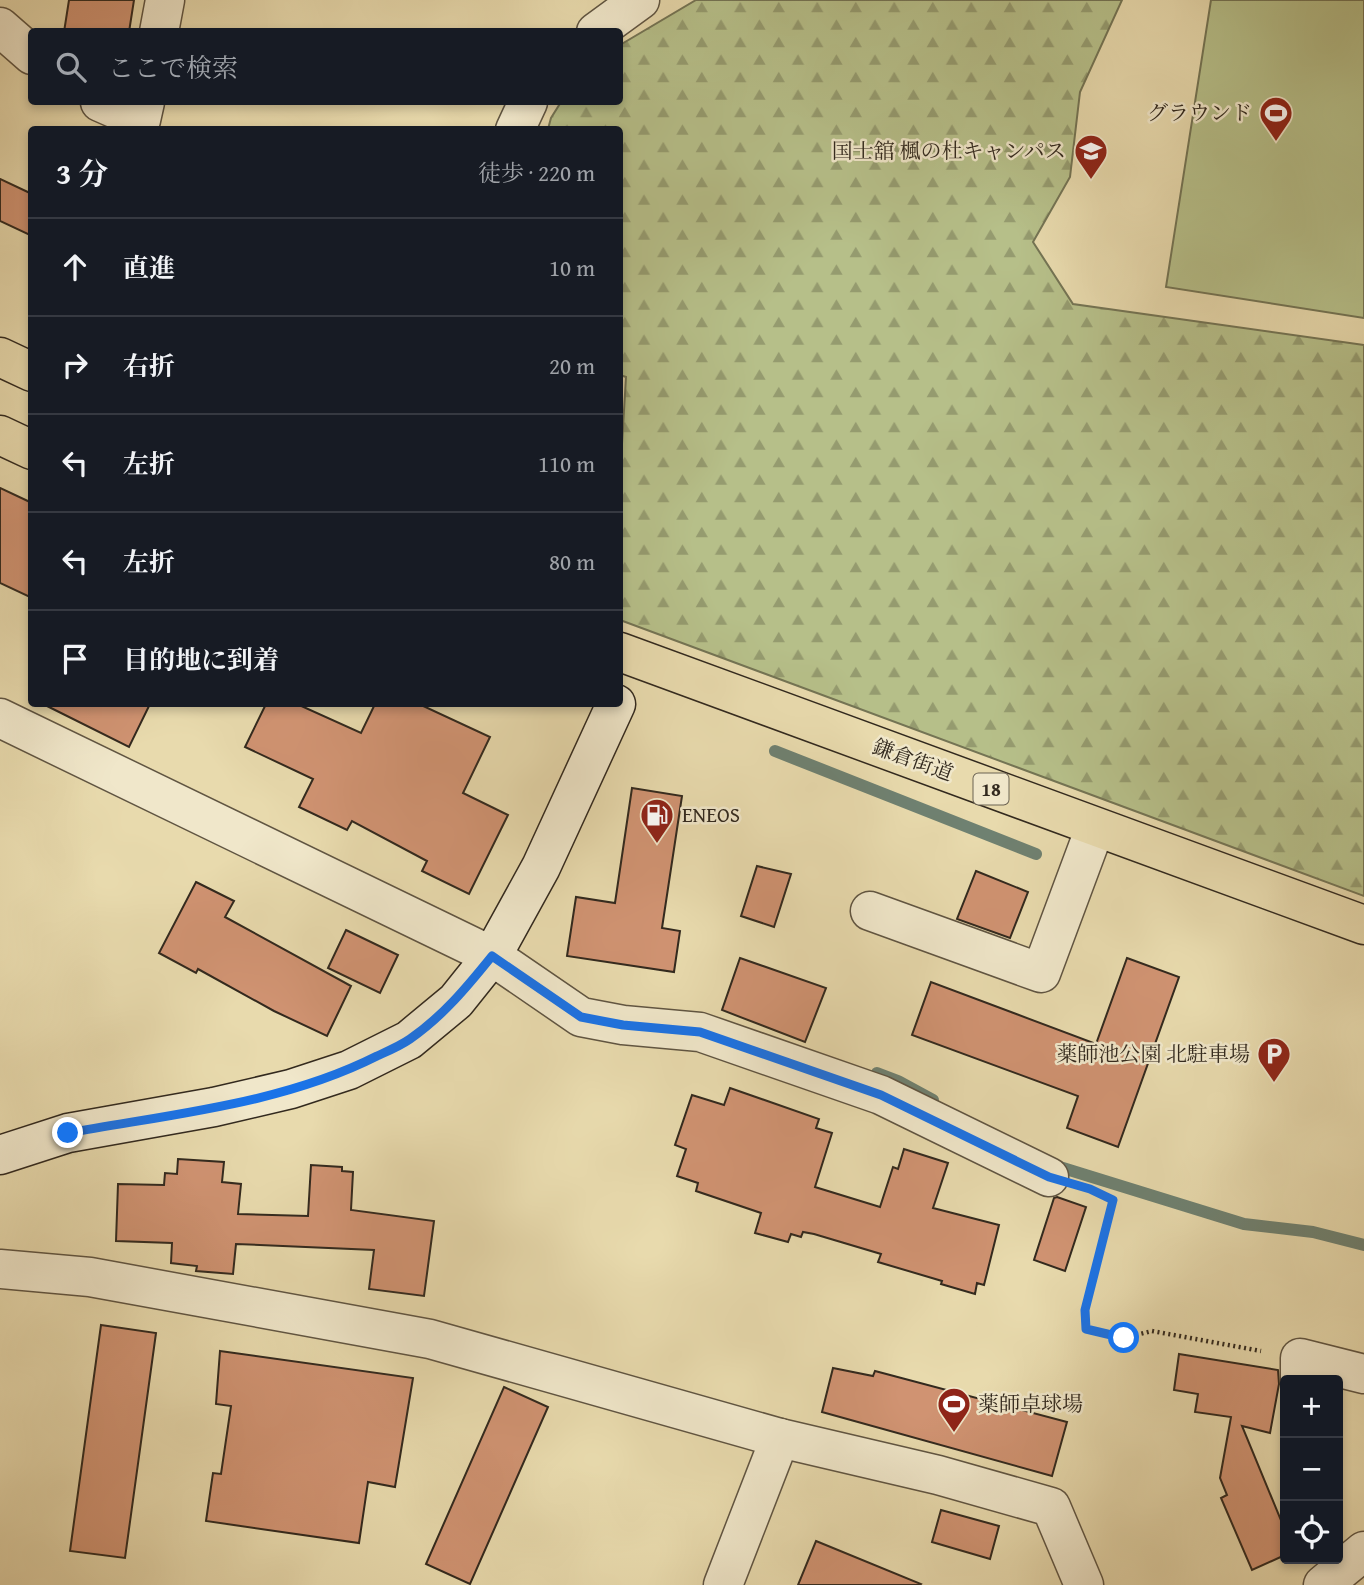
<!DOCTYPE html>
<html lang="ja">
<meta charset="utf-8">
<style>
body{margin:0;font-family:"Gentium Book Plus","Noto Serif JP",serif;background:#20242c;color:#f1f3f6}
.controls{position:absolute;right:21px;bottom:21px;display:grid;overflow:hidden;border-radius:7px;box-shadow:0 4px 10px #0003}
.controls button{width:63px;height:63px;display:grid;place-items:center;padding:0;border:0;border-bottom:2px solid #363941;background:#171b24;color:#f1f3f6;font:35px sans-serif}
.stop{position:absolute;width:21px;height:21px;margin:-16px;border:5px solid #1a73e8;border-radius:50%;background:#fff}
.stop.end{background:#1a73e8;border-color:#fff;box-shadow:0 2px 7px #0008}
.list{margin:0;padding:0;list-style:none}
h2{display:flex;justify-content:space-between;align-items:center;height:91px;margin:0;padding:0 28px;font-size:30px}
h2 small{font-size:23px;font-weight:400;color:#9ea1a6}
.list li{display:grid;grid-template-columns:46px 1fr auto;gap:21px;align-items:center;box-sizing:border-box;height:98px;padding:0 28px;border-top:2px solid #363941}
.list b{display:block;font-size:26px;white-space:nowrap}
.list em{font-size:23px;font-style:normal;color:#9ea1a6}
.icon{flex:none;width:38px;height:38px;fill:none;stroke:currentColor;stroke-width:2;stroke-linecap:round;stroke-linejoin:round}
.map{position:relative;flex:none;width:1364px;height:1585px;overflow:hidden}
.search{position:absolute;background:#171b24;box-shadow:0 4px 10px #0003;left:28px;top:28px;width:595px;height:77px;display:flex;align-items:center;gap:18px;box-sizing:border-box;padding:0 24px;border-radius:7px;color:#9ea1a6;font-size:26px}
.panel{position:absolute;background:#171b24;box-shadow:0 4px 10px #0003;left:28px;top:126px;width:595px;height:581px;border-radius:7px}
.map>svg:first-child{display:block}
.green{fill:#b6bf89;stroke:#747454;stroke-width:2}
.forest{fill:url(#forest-firs);stroke:#747454;stroke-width:2}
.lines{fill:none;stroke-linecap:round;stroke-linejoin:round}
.stream{stroke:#6f8171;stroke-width:12}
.building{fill:#d09372;stroke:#32291e;stroke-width:2}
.street-casing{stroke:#605542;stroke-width:41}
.secondary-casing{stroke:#32291e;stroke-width:41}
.primary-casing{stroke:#32291e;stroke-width:41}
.path{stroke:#32291e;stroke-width:4.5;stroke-dasharray:2 3.5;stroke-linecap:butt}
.street{stroke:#f0e7ca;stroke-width:38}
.secondary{stroke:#f0e7ca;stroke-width:38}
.primary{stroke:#e8daad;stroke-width:38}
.route{stroke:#1a73e8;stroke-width:9}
.labels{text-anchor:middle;stroke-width:5;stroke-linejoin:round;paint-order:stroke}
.shield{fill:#f0e7ca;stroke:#6b6252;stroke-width:2}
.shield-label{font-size:19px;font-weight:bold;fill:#32291e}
.poi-label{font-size:21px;fill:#32291e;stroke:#f0e7ca;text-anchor:end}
.street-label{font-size:21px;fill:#32291e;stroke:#f0e7ca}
</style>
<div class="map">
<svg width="1364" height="1585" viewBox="0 0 1364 1585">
<defs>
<pattern id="forest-firs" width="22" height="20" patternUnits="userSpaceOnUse" patternTransform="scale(1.75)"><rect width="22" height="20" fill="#b6bf89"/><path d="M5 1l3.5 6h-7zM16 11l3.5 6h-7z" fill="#959b6f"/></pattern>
</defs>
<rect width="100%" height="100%" fill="#e8daad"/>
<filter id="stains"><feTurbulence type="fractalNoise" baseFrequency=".00286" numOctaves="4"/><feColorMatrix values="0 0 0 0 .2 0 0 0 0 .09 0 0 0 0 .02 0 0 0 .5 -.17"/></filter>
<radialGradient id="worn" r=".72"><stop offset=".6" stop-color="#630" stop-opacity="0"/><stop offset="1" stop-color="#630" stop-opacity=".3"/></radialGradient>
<polygon class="green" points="1211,0 1364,0 1364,318 1166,287"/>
<polygon class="forest" points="696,0 1122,0 1080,92 1070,177 1033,242 1073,304 1364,345 1364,896 620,620 620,477 626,377 620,375 620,130 548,129 551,118 561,102 620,102 620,45"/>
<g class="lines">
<g class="stream">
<polyline points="775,751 1036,854"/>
<polyline points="877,1073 898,1081 933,1100"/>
<polyline points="1050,1164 1244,1224 1313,1232 1364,1245"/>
</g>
</g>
<g class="building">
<polygon points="69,0 134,0 129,32 64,32"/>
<polygon points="0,179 32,194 32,236 0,221"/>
<polygon points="0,488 32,503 32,598 0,583"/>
<polygon points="43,704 150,704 129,747"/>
<polygon points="266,704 297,704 361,733 375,704 419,704 490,737 463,793 508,815 469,894 422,871 427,861 352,821 347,830 299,807 313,779 245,747"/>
<polygon points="632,788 682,796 662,928 680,931 674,972 567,956 576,897 615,903"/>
<polygon points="757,866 791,874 774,927 741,916"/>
<polygon points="976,871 1028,892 1010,938 957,919"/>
<polygon points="196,882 234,901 225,917 351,986 327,1036 274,1011 198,969 196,973 159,953"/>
<polygon points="346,930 398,955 380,993 328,968"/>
<polygon points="740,958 826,988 805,1042 722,1010"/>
<polygon points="1127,958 1179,977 1118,1147 1067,1128 1078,1096 912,1035 931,982 1096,1044"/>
<polygon points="730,1088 819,1119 816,1128 832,1133 815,1187 880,1207 893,1167 898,1169 904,1149 948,1163 933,1208 999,1225 984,1285 977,1283 975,1294 941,1284 942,1281 878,1262 881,1254 814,1234 803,1232 801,1237 791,1234 788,1242 755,1233 761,1213 696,1191 698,1183 677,1176 686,1149 675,1145 692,1095 724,1105"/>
<polygon points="178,1159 224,1162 222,1182 241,1184 238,1214 308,1216 311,1165 342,1167 342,1171 353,1172 351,1210 434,1221 424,1296 369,1289 374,1250 236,1244 233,1274 196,1271 197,1266 171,1263 172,1243 116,1241 118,1184 164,1185 165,1173 177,1174"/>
<polygon points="1057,1197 1086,1207 1065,1271 1034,1260 1054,1198"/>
<polygon points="101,1325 156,1333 125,1558 70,1551"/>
<polygon points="220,1351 413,1378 395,1487 368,1482 359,1543 206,1521 213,1473 221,1474 231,1406 216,1404"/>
<polygon points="1179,1354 1278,1370 1279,1384 1270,1433 1242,1426 1285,1530 1285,1555 1252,1570 1221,1498 1227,1495 1220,1478 1231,1417 1195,1412 1198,1394 1174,1390"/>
<polygon points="833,1368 873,1376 875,1371 1067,1422 1052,1476 822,1412"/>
<polygon points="504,1387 548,1407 470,1584 426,1564"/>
<polygon points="941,1510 999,1526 990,1559 932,1542"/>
<polygon points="816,1541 921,1584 920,1585 798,1585"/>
</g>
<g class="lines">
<defs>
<g id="street">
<polyline points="0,27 32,55"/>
<polyline points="159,32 165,0"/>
<polyline points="596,32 640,0"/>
<polyline points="100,102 141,120 145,102"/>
<polyline points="515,130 528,102"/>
<polyline points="0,718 492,956 581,1017 623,1025 700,1032 881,1095 1049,1177"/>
<polyline points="870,911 1041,973 1095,828"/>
<polyline points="0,1269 90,1277 430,1339 780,1438 938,1475 1051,1507 1084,1585"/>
<polyline points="1300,1380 1300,1358 1364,1374"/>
<polyline points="723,1585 780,1438"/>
<polyline points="1323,1585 1364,1551"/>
</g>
<polyline id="secondary" points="0,1155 68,1133 214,1107 291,1089 349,1070 409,1040 456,1001 492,956 541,867 616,704"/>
<g id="primary">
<polyline points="0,357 32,372"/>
<polyline points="0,435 32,450"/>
<polyline points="620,652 1364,925"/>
</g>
</defs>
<use href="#street" class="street-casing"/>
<use href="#secondary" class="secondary-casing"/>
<use href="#primary" class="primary-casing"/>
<polyline class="path" points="1086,1188 1113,1200 1085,1310 1085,1329 1124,1338 1152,1331 1261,1351"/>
<use href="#street" class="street"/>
<use href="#secondary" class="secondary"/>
<use href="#primary" class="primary"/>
</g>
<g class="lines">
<path class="route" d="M68 1133C171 1114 282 1104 377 1056 388 1051 400 1046 410 1039 443 1016 467 987 492 956L581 1017 623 1025 700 1032 881 1095 1049 1177 1090 1189 1113 1200 1085 1310 1086 1329 1124 1338"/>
</g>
<defs>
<symbol id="stadium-pin" viewBox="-11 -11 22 30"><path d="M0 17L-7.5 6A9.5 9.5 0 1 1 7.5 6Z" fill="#8f2418" stroke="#f0e7ca"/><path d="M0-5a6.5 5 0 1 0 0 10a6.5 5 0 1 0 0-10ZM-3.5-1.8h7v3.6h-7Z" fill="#fff"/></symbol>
<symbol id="school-pin" viewBox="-11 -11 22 30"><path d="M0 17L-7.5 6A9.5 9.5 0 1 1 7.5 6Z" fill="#8f2418" stroke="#f0e7ca"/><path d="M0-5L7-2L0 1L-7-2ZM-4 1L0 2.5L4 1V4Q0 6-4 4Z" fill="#fff"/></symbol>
<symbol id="fuel-pin" viewBox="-11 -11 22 30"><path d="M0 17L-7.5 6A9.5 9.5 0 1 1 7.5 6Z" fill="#8f2418" stroke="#f0e7ca"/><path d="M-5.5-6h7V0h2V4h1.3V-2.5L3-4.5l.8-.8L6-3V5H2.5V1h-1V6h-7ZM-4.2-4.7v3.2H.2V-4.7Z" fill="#fff"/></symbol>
<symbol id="parking-pin" viewBox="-11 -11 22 30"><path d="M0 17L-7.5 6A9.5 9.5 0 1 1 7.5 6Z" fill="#8f2418" stroke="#f0e7ca"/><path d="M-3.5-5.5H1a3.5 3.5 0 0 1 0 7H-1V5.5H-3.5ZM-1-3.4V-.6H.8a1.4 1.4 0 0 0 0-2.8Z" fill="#fff"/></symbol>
</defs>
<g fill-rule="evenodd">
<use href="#stadium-pin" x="1257" y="94" width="38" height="52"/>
<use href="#school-pin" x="1072" y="132" width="38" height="52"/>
<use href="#fuel-pin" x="638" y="796" width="38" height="52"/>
<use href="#parking-pin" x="1255" y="1035" width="38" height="52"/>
<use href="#stadium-pin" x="935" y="1385" width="38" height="52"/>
</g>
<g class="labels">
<rect class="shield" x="973.5" y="773.5" width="35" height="31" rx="5"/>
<g class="shield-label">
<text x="991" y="796">18</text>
</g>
<g class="poi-label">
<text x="1252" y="120">グラウンド</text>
<text x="1066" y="158">国士舘 楓の杜キャンパス</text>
<text x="682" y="822" text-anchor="start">ENEOS</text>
<text x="1250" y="1061">薬師池公園 北駐車場</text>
<text x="978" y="1411" text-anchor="start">薬師卓球場</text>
</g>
<g class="street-label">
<text transform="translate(913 760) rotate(20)" y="7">鎌倉街道</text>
</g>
</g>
<rect width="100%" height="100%" filter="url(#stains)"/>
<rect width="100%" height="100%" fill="url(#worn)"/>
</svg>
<div class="controls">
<button>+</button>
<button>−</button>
<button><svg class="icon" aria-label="locate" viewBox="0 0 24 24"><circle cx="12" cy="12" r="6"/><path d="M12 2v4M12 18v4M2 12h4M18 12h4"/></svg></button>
</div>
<div class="stop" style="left:1124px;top:1338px"></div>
<div class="stop end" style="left:68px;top:1133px"></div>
<div class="search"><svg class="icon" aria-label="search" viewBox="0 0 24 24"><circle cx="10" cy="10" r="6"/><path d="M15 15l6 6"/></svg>ここで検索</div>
<section class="panel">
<h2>3 分<small>徒歩 · 220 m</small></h2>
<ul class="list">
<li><svg class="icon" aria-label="ahead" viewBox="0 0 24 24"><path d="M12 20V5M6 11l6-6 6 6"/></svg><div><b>直進</b></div><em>10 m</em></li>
<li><svg class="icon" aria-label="right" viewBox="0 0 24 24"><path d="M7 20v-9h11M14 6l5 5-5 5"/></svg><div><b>右折</b></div><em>20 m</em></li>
<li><svg class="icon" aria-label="left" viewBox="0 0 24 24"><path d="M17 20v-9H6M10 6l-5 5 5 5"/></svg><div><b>左折</b></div><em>110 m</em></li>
<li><svg class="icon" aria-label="left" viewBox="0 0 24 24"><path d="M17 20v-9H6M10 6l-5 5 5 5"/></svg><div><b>左折</b></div><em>80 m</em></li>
<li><svg class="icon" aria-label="arrive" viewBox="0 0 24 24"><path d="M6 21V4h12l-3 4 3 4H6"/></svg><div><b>目的地に到着</b></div></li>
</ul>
</section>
</div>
